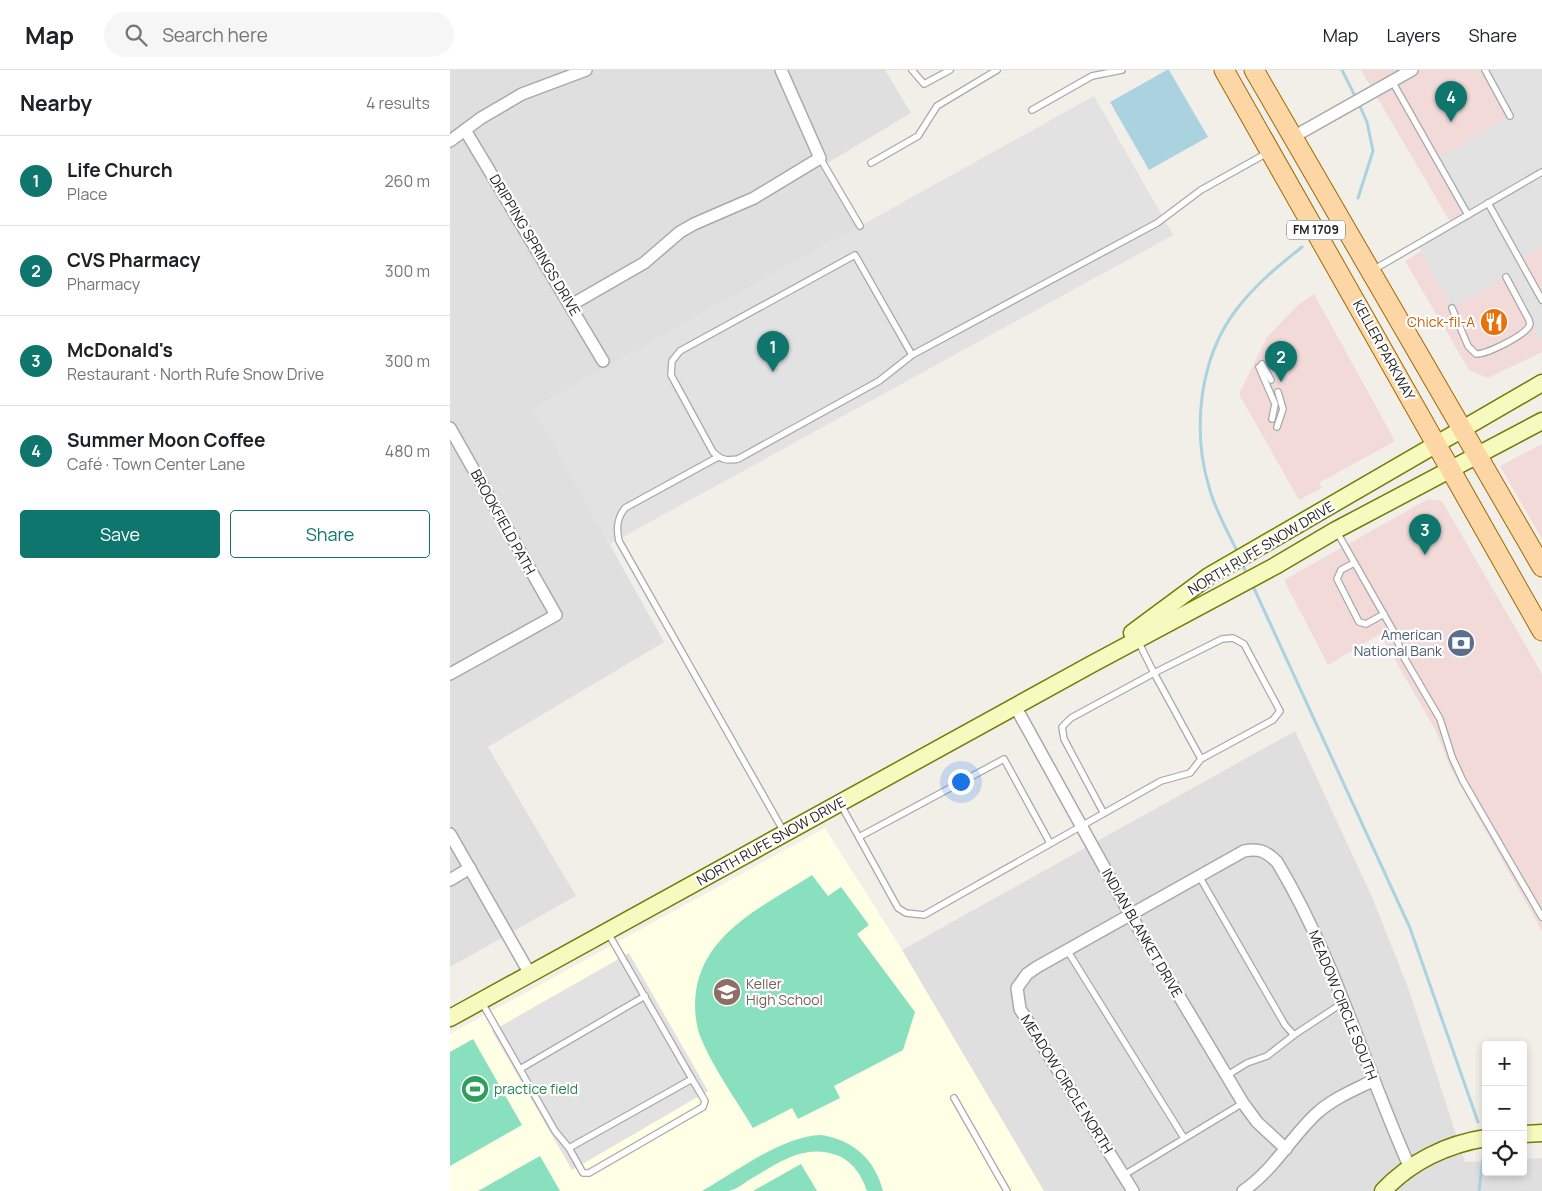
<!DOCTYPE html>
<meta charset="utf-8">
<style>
body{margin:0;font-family:Manrope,sans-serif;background:#f6f6f6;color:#202124}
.controls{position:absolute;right:15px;bottom:15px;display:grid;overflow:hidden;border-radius:5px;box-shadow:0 2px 8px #0003}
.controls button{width:45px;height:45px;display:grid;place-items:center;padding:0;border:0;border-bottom:1px solid #e0e0e0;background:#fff;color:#202124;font:25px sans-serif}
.you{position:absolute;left:510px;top:711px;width:18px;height:18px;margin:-12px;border:4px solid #fff;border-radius:50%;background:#1a73e8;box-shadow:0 0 0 8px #1a73e833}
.badge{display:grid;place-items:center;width:32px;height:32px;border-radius:50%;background:#0f766e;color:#fff;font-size:16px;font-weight:700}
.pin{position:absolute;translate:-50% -41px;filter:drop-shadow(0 1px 2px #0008)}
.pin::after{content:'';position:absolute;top:26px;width:18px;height:15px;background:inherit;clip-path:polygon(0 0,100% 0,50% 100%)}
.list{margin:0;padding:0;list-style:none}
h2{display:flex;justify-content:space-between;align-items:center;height:65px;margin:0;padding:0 20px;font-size:21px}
h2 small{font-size:16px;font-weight:400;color:#757577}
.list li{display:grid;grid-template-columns:32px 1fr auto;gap:15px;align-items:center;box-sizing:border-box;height:90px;padding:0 20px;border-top:1px solid #e0e0e0}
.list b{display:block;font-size:19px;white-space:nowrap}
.list p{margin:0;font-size:16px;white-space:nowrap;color:#757577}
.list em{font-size:16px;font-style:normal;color:#757577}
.actions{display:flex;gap:10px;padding:15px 20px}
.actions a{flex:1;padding:11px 0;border:1px solid #0f766e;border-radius:5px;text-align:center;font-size:18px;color:#0f766e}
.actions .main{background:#0f766e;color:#fff}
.icon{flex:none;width:28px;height:28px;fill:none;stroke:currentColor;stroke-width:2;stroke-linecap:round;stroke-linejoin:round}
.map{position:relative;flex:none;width:1092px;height:1121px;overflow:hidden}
header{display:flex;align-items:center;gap:30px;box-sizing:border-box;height:70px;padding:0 25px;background:#fff;border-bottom:1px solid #e0e0e0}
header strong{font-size:24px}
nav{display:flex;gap:28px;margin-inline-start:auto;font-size:18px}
.search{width:350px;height:45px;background:#f6f6f6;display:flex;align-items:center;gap:12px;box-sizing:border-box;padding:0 18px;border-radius:28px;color:#757577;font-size:19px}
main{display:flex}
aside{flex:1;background:#fff}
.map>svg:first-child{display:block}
.residential{fill:#e0dfdf}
.commercial{fill:#f2dad9}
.education{fill:#ffffe5}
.pitch{fill:#88e0be}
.parking{fill:#e2e2e2}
.water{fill:#aad3df}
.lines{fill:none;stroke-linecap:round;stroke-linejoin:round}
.stream{stroke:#aad3df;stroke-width:3}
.lane-casing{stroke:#a9a9a9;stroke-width:8}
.street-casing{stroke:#a9a9a9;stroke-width:14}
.secondary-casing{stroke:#707d05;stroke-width:19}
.primary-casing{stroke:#a06b00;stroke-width:21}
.lane{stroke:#fff;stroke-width:5.5}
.street{stroke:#fff;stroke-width:11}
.secondary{stroke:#f7fabf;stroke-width:16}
.primary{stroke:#fcd6a4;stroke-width:19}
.labels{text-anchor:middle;stroke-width:4.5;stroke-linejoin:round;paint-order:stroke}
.shield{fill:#fff;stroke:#646464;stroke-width:1}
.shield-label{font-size:12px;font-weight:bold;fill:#222}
.street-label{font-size:14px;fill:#222;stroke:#fff}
.food-label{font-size:14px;fill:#c56008;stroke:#fff;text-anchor:end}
.service-label{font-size:14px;fill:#4e5e75;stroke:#fff;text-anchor:end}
.education-label{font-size:14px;fill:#785e54;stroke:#fff;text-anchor:start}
.leisure-label{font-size:14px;fill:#27864d;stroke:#fff;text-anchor:start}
</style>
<header>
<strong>Map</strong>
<div class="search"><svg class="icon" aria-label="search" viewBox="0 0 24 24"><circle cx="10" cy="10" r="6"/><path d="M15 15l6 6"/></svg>Search here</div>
<nav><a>Map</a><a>Layers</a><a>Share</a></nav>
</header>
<main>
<aside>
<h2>Nearby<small>4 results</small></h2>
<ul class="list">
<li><span class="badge">1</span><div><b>Life Church</b><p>Place</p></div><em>260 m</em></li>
<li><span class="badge">2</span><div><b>CVS Pharmacy</b><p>Pharmacy</p></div><em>300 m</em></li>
<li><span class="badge">3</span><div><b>McDonald's</b><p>Restaurant · North Rufe Snow Drive</p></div><em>300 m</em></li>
<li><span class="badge">4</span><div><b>Summer Moon Coffee</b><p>Café · Town Center Lane</p></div><em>480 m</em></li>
</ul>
<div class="actions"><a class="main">Save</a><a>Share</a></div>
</aside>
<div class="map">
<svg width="1092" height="1121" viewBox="0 0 1092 1121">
<rect width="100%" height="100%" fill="#f2efe9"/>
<g class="residential">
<polygon points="0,0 435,0 461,43 374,95 410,156 84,338 214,572 38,677 126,826 0,897"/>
<polygon points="845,661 922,827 959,920 1015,1092 1036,1091 1036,1102 1073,1102 1073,1089 1092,1088 1092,1121 593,1121 452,880"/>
</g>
<g class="commercial">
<polygon points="911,0 1092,0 1092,282 1038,308 1019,300 955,191 1005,160"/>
<polygon points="864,224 945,371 869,413 872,418 849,430 789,324 817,267 848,235"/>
<polygon points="1092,374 1092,469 1050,396"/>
<polygon points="978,429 992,431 1092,604 1092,861 1001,699 986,661 930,564 878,595 834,510"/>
</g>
<polygon class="education" points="375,758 452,880 594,1121 0,1121 0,964"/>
<g class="pitch">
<path d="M362 805 378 826 391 817 419 855 407 864 465 942 453 980 384 1016 390 1028 348 1049 342 1038 303 1058C285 1028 263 998 250 966 245 951 244 937 246 921 255 861 316 835 362 805Z"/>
<polygon points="23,969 72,1055 0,1096 0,982"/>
<path d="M371 1065C403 1070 425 1089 433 1121H417C412 1106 402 1090 386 1085 353 1073 327 1094 299 1110 293 1114 285 1120 278 1121 270 1121 260 1121 252 1121 286 1102 332 1066 371 1065Z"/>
<polygon points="90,1086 110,1121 28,1121"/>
<polygon points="351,1094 367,1121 303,1121"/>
</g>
<g class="parking">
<polygon points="1035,0 1092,0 1092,176 1070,189 1092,230 1092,266 1088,268 1056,207 1002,238 967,174 1017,145 986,89 1060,46"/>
<polygon points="644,26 723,165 160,474 83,338"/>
<polygon points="179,883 258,1021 122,1100 42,961"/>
</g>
<polygon class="water" points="717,0 719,0 758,67 699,100 660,32"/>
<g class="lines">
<g class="stream">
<polyline points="892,0 906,28"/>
<polyline points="908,128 923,81 917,52 909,34"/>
<path d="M788 483C778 462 765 440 759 417 742 360 749 289 786 240 805 215 828 196 852 177"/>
<polyline points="792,494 798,506"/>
<polyline points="802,514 960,858 1028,1052"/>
<polyline points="1029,1121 1033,1088"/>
</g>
<defs>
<g id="lane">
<polyline points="462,0 474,14 500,0"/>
<polyline points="1035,0 1060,46"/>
<polyline points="942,11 1018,145"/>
<polyline points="582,40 642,6 672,0"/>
<polyline points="370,88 410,156"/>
<polyline points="421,93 468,66 487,36 547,0"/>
<polyline points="1038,133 1092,230"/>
<polyline points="923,200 1092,102"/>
<path d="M1002 238 1018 276 1026 284C1037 284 1077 265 1080 254L1079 250 1056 207"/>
<path d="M462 285 429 311 288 389C277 391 271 390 263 382L221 305 222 291 230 281 405 185 462 285 707 153 751 120 817 83"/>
<polyline points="812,294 821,310"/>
<polyline points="809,297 825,334 822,349"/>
<polyline points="827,357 833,339 828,322"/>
<path d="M268 387 175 438C167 448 166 458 169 471L334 762"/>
<polyline points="887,462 945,564 952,584 990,649 1002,687 1013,711 1092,847"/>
<polyline points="904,493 891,500 887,509 909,552 916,554 934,544"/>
<polyline points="391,735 448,838 456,843 474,845 711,711 740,703 751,689 823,650 830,641 794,574 783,568 772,569 704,603 751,689"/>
<polyline points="653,742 614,669 612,657 621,648 704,603 688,571"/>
<polyline points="409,767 554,689 600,773"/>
<polyline points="749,806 835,955 844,965"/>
<polyline points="617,880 734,1068"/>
<polyline points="31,931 105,1061 119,1078 242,1009 158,863"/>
<polyline points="70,999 195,926"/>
<polyline points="776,1006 797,993 817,986 844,965 894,932"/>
<polyline points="504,1028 557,1121"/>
<polyline points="119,1078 133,1103 139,1103 253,1037 255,1031 242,1009"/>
<polyline points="674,1105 793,1033"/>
</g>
<g id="street">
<polyline points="15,60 153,291"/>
<polyline points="843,67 962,0"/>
<polyline points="0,71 31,48 72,24 136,0"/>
<polyline points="121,235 194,193 230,162 244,154 304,128 370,88 331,0"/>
<polyline points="0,358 106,545 0,604"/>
<polyline points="565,636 680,844 793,1033 807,1052 836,1079"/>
<polyline points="0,764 80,904"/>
<polyline points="0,810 20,798"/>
<path d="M683 1121 570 939 567 918 577 904 587 897 794 781C809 778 816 781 827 792 885 888 914 996 960 1098"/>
<path d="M793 1121C824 1100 840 1068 867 1043 884 1028 904 1020 924 1010"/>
</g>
<g id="secondary">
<polyline points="682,563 759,506 1092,313"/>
<polyline points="0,948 642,594 825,496 886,460 1092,351"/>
<polyline points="1073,1064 1092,1063"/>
<path d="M933 1121C960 1092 997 1074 1036 1068"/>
</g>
<g id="primary">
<polyline points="774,0 1092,561"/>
<polyline points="804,0 1092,497"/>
</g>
</defs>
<use href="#lane" class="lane-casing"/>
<use href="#street" class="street-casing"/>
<use href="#secondary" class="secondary-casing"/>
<use href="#primary" class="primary-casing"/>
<use href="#lane" class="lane"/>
<use href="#street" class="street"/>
<use href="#secondary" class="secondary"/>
<use href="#primary" class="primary"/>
</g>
<defs>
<symbol id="restaurant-disc" viewBox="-11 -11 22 22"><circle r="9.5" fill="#e8710a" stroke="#fff"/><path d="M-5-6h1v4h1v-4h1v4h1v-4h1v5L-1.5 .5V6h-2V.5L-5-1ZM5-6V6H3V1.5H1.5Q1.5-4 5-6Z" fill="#fff"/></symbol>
<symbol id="bank-disc" viewBox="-11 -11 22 22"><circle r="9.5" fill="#5c6f8a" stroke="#fff"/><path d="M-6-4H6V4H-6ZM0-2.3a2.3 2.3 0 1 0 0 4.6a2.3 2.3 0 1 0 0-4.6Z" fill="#fff"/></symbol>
<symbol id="school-disc" viewBox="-11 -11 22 22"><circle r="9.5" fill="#8d6e63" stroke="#fff"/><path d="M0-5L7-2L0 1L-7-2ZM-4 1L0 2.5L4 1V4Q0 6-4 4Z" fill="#fff"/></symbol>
<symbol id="stadium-disc" viewBox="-11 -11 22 22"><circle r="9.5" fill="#2e9e5b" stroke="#fff"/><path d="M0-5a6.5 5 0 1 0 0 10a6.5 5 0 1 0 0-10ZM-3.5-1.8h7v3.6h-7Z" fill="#fff"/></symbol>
</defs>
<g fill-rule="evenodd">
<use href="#restaurant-disc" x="1028" y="236" width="32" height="32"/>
<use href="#bank-disc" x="995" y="557" width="32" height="32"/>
<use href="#school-disc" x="261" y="906" width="32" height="32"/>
<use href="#stadium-disc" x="9" y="1003" width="32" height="32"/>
</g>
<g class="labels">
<rect class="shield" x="837" y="150.5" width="58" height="19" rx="4"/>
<g class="shield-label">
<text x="866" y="164">FM 1709</text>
</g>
<g class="street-label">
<text transform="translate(85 175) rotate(59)" y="5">DRIPPING SPRINGS DRIVE</text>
<text transform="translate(934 280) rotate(61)" y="5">KELLER PARKWAY</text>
<text transform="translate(53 452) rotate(61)" y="5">BROOKFIELD PATH</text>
<text transform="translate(811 478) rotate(-31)" y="5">NORTH RUFE SNOW DRIVE</text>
<text transform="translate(321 771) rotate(-29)" y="5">NORTH RUFE SNOW DRIVE</text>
<text transform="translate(692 863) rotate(60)" y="5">INDIAN BLANKET DRIVE</text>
<text transform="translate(893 935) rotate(68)" y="5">MEADOW CIRCLE SOUTH</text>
<text transform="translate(617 1014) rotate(58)" y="5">MEADOW CIRCLE NORTH</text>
</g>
<g class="food-label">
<text x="1025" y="257">Chick-fil-A</text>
</g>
<g class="service-label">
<text x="992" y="570">American<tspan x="992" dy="16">National Bank</tspan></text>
</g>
<g class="education-label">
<text x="296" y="919">Keller<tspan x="296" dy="16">High School</tspan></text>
</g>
<g class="leisure-label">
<text x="44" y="1024">practice field</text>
</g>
</g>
</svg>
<div class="controls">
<button>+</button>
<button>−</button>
<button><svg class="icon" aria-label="locate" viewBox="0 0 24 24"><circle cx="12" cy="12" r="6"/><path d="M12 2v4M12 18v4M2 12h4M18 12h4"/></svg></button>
</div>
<div class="you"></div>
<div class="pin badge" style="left:323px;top:302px">1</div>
<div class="pin badge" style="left:831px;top:312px">2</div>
<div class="pin badge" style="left:975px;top:485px">3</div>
<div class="pin badge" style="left:1001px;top:52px">4</div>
</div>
</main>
